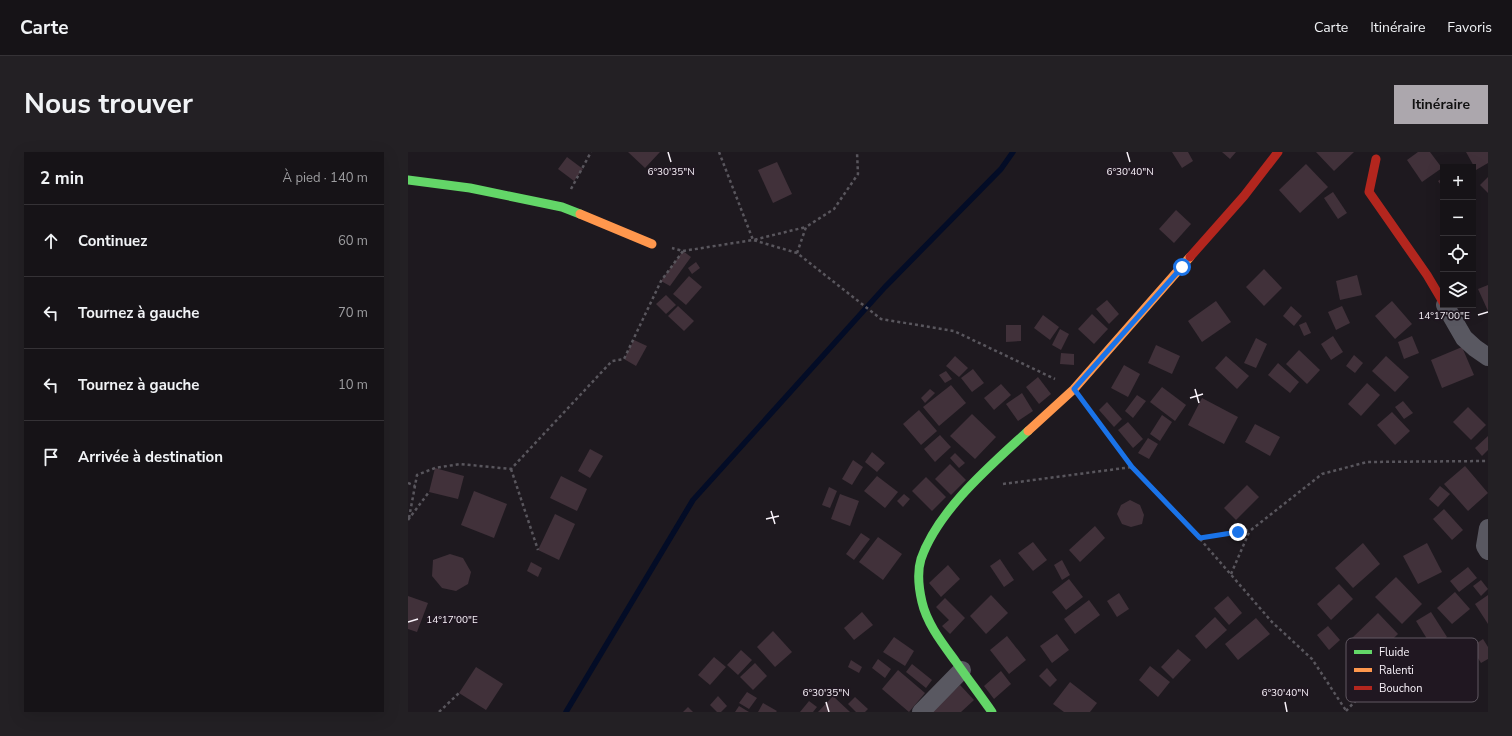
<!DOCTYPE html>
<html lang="fr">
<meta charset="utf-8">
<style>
body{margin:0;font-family:"Nunito Sans",sans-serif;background:#232024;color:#f1f3f6}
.controls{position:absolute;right:12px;top:12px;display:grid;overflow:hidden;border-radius:0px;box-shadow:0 4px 16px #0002}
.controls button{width:36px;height:36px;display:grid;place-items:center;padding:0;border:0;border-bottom:1px solid #353236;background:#161317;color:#f1f3f6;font:20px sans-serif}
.stop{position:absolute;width:12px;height:12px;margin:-9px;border:3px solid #1a73e8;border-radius:50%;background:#fff}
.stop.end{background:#1a73e8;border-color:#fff;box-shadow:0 1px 4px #0008}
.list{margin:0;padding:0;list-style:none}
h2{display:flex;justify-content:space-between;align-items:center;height:52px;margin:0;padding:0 16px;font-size:17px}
h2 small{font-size:13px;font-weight:400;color:#9e9ea1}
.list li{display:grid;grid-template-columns:26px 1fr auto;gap:12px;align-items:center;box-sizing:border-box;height:72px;padding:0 16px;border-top:1px solid #353236}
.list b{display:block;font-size:15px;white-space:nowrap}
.list em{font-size:13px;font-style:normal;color:#9e9ea1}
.icon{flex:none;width:22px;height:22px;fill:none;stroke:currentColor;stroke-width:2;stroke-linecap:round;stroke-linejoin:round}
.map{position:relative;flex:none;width:1080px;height:560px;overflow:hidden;border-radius:0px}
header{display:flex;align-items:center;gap:24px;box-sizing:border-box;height:56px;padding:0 20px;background:#161317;border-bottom:1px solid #353236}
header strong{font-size:19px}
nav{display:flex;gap:22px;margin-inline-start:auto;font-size:14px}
.intro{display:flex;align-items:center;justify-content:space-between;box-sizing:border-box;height:96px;padding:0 24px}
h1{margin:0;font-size:28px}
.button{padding:10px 18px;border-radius:0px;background:#aca7ad;color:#111;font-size:14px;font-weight:700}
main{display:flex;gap:24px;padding:0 24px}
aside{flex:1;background:#161317;border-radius:0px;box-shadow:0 4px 16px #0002}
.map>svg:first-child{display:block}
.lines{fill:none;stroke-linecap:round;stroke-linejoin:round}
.stream{stroke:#030c26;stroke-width:5.5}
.building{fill:#41313a}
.path{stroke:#59565d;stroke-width:2.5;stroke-dasharray:3 3;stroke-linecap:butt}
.street{stroke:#595861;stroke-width:18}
.fast{stroke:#63d668;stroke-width:9}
.slow{stroke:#ff974d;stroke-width:9}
.jam{stroke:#b3261e;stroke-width:9}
.route{stroke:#1a73e8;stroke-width:5}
.ticks{fill:none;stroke:#f9f3fa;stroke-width:1.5}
.key{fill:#201721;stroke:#615962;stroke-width:1}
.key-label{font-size:11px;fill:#f9f3fa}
.ticks-label{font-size:10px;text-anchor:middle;fill:#f9f3fa;stroke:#201721;stroke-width:3.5;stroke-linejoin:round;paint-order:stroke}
</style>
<header>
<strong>Carte</strong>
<nav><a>Carte</a><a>Itinéraire</a><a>Favoris</a></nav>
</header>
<div class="intro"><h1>Nous trouver</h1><a class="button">Itinéraire</a></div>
<main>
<aside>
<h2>2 min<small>À pied · 140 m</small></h2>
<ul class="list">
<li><svg class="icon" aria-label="ahead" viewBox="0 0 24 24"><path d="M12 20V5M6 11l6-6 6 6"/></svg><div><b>Continuez</b></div><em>60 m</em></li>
<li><svg class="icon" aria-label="left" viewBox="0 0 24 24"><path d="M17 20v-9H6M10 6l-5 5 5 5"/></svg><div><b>Tournez à gauche</b></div><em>70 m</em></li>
<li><svg class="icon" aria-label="left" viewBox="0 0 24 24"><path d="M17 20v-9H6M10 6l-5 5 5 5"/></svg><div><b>Tournez à gauche</b></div><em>10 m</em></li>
<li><svg class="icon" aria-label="arrive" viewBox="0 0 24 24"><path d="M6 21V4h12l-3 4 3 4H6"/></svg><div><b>Arrivée à destination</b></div></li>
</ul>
</aside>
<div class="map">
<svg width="1080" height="560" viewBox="0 0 1080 560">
<rect width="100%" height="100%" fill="#1e191f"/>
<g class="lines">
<polyline class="stream" points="158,560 285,348 477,135 593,17 605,0"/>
</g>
<g class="building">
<polygon points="220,0 252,0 237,16"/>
<polygon points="764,0 780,0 785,9 774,16"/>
<polygon points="814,0 828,0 822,7"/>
<polygon points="908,0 946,0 926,19"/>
<polygon points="1010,0 1022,0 1034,16 1014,30 999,8"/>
<polygon points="1058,0 1080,0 1080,11 1068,18"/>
<polygon points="159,5 175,17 166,29 150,17"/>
<polygon points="369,10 384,42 365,51 350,18"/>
<polygon points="898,12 920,35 892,61 871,38"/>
<polygon points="1080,25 1080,41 1072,33"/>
<polygon points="1035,26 1035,36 1030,29"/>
<polygon points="925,40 939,61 930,67 916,46"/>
<polygon points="768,58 783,72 766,91 751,77"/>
<polygon points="275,99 283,105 262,134 253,129"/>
<polygon points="288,110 292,116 284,122 280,116"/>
<polygon points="856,117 874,136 856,154 838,135"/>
<polygon points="949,123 954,143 932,148 928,129"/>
<polygon points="281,124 294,135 278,153 265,142"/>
<polygon points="1080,133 1080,159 1070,137"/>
<polygon points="258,143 268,153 258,162 248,152"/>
<polygon points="699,148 711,162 701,172 688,157"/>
<polygon points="808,149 823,170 794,190 780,169"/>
<polygon points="984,149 1004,172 987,187 967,164"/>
<polygon points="270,154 286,169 276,179 260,164"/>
<polygon points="883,154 894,164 886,174 875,164"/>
<polygon points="934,154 942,171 928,178 920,160"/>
<polygon points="684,162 700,177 686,192 670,177"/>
<polygon points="635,163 651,175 642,188 626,176"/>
<polygon points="898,170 903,181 896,184 891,173"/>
<polygon points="598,173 613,173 613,189 598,190"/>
<polygon points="652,177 661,182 653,198 644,193"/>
<polygon points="925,184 935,200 923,208 913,192"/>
<polygon points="1004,184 1011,201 996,207 990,190"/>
<polygon points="848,186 859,192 848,216 836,211"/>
<polygon points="226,188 239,194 228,214 216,207"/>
<polygon points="748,193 772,204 764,222 740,211"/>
<polygon points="1054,195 1066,223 1034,236 1023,208"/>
<polygon points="891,198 912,218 899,232 878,212"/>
<polygon points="653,201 666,202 666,213 652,212"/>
<polygon points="946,203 955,211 947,221 938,214"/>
<polygon points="547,204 560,216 551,225 538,214"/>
<polygon points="818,204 841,224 829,237 807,216"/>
<polygon points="978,204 1001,225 987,240 964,219"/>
<polygon points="870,211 891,230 882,241 860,223"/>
<polygon points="716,213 732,222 720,245 703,236"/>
<polygon points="565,217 576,231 564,240 553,226"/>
<polygon points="538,219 544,227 537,231 531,223"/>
<polygon points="630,225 643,242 631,252 618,235"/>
<polygon points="959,231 972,243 953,264 940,252"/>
<polygon points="593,232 603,243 586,258 576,246"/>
<polygon points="543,233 558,251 531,274 515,255"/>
<polygon points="754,235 778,253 767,269 742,250"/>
<polygon points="522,237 527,241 517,251 513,246"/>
<polygon points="614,241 625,259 610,269 598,252"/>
<polygon points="729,243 738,249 725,266 717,259"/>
<polygon points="794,246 830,265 816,292 780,273"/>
<polygon points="995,249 1005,261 996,267 987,255"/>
<polygon points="699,250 714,267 706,275 691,258"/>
<polygon points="1060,255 1078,273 1063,288 1045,270"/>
<polygon points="511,258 529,279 513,293 495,272"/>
<polygon points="984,260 1002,279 987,293 969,273"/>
<polygon points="564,262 588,285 567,307 542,284"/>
<polygon points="754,263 764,270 752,289 742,282"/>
<polygon points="720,270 735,287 725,296 710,278"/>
<polygon points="847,272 872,285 862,304 837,290"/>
<polygon points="532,283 543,295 527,310 516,297"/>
<polygon points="1080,284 1080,298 1074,304 1067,296"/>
<polygon points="740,286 750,292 741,307 730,301"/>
<polygon points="182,297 195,304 182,326 170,319"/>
<polygon points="464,300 477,311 469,320 457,310"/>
<polygon points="547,301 557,311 551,316 542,306"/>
<polygon points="445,308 455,315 444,333 434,327"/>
<polygon points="542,312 558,328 543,343 527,327"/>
<polygon points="1057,314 1080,341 1060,359 1036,332"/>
<polygon points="27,316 56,324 50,347 21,340"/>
<polygon points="153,324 179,337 169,359 142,346"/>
<polygon points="469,324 490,340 477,356 456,339"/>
<polygon points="518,325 538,345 524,359 504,339"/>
<polygon points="839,333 851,345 828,368 816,356"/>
<polygon points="1032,334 1042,342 1030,355 1021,347"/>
<polygon points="421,335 429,339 422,356 414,353"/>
<polygon points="66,339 99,352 86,386 53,373"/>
<polygon points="432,342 451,349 442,374 423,367"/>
<polygon points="496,342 502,347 495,355 489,349"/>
<polygon points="722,348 732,353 736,363 734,372 723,375 714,372 709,362 713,353"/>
<polygon points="1036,357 1055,378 1044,388 1025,367"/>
<polygon points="147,362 167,372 151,408 130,398"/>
<polygon points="687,374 697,386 672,410 661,398"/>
<polygon points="453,381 462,387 446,408 438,402"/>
<polygon points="470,385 494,402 475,428 451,410"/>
<polygon points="625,390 639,408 625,419 610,401"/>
<polygon points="955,391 972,412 945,436 927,416"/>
<polygon points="1019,391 1034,420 1010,432 995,404"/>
<polygon points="42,402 55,406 63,420 60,432 48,439 34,436 24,424 25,408"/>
<polygon points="592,407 606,428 596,435 582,414"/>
<polygon points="654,408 662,423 654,428 646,413"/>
<polygon points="123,410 134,416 130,425 119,419"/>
<polygon points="540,413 552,427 533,445 521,431"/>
<polygon points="1060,415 1069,426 1051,440 1042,429"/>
<polygon points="988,425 1014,452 994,472 967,445"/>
<polygon points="661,427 675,445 658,458 644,440"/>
<polygon points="1073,428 1080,437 1073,444 1065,434"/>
<polygon points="931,432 945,447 923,468 909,452"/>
<polygon points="1047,440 1062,457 1044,472 1029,456"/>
<polygon points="711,441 721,457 709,465 699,449"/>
<polygon points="583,443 600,461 578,482 562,464"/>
<polygon points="1080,443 1080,472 1067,452"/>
<polygon points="0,444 20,451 9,480 0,477"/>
<polygon points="820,444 834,461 821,473 806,456"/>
<polygon points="537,446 557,466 542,482 534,474 541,468 528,455"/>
<polygon points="681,448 692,463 667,482 656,467"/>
<polygon points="454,460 465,473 446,488 436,476"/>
<polygon points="1023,460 1039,485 1024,495 1008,469"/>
<polygon points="970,461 990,482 962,509 942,488"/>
<polygon points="807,465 819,478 798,497 787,484"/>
<polygon points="848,466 862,482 830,508 817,492"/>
<polygon points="920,474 932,488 921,498 909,483"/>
<polygon points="365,479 384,500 367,515 349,495"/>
<polygon points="649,482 661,498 644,511 632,494"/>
<polygon points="599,484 618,508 601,522 582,498"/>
<polygon points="486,485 506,499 497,514 475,500"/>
<polygon points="1075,487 1080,495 1080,507 1073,511 1063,495"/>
<polygon points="770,497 783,508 765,527 753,515"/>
<polygon points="333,498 344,508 330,523 319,513"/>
<polygon points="306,505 318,515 302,533 290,523"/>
<polygon points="470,507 483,517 477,526 464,516"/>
<polygon points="443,508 454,515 451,521 440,515"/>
<polygon points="347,511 359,524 345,538 332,525"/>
<polygon points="504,512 524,528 518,536 498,520"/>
<polygon points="742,514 762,530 750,545 731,528"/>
<polygon points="68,515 95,532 78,558 51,541"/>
<polygon points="639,516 649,528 642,535 631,524"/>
<polygon points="490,518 517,541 501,560 474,537"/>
<polygon points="593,519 603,532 586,547 576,534"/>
<polygon points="662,530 689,551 682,560 656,560 645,552"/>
<polygon points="552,533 566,548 553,560 524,560"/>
<polygon points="339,540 349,546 341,557 331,551"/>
<polygon points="310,544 319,554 313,560 309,560 302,553"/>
<polygon points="425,544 442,560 410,560"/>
<polygon points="447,545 460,557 457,560 448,560 440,552"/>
<polygon points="401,549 409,555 405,560 392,560"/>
<polygon points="355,551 369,559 368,560 350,560"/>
<polygon points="331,554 341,560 327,560"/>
<polygon points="280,555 285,560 275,560"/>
</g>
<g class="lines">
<g class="path">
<polyline points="311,0 345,88 398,75"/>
<polyline points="163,37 183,0"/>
<polyline points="275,99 345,88 389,101 473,167 546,179 647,227"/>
<polyline points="389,101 398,75 426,57 450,22 449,0"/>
<polyline points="724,315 792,386 843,378 914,322 959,310 1080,309"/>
<polyline points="103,317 130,398"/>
<polyline points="0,331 7,334"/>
<polyline points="595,332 724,315 678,252"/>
<polyline points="1,366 9,323 27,316 52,312 103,317 204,209 216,207 253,129 275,99 264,96"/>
<polyline points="0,368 21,340"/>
<polyline points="792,387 864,470 904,507 939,560"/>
<polyline points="823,422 842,378"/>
<polyline points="938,559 955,541 1012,502"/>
<polyline points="31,560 51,541"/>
</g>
<g class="street">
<polyline points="1037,153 1056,186 1067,196 1080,205"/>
<polyline points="1080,376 1077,394 1080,399"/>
<polyline points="513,560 554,518"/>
</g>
<g class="fast">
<polyline points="0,28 62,36 154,55 172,62"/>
<path d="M584 560C572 543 560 527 548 510 535 492 519 472 514 450 511 437 509 420 513 407 530 358 582 314 620 279"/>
</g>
<g class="slow">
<polyline points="172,62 244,92"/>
<polyline points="620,279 666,237 782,105"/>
</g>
<g class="jam">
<polyline points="968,7 961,40 1019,123 1035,150"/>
<polyline points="782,105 836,44 870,0"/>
</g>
</g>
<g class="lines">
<polyline class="route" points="774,115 666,237 724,315 792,386 830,380"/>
</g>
<path class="ticks" d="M260 0 263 10M719 0 722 10M1070 163 1080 160M787 237 791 251M782 246 795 242M363 359 367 372M358 367 371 364M0 470 10 467M418 550 421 560M877 550 879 560"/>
<rect x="938" y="486" width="132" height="64" rx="6" class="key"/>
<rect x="946" y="498" width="18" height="4" fill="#63d668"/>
<rect x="946" y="516" width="18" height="4" fill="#ff974d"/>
<rect x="946" y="534" width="18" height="4" fill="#b3261e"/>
<g class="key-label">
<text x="971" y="504">Fluide</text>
<text x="971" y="522">Ralenti</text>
<text x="971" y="540">Bouchon</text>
</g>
<g class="ticks-label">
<text x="263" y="23">6°30'35"N</text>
<text x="722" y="23">6°30'40"N</text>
<text x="1036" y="167">14°17'00"E</text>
<text x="44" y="471">14°17'00"E</text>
<text x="418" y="544">6°30'35"N</text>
<text x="877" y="544">6°30'40"N</text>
</g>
</svg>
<div class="controls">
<button>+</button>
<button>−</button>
<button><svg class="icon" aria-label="locate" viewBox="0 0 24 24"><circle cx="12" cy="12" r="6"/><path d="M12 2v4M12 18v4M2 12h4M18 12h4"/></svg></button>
<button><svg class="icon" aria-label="layers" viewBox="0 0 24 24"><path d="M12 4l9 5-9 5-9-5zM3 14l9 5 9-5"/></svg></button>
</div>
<div class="stop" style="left:774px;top:115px"></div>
<div class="stop end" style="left:830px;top:380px"></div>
</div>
</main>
